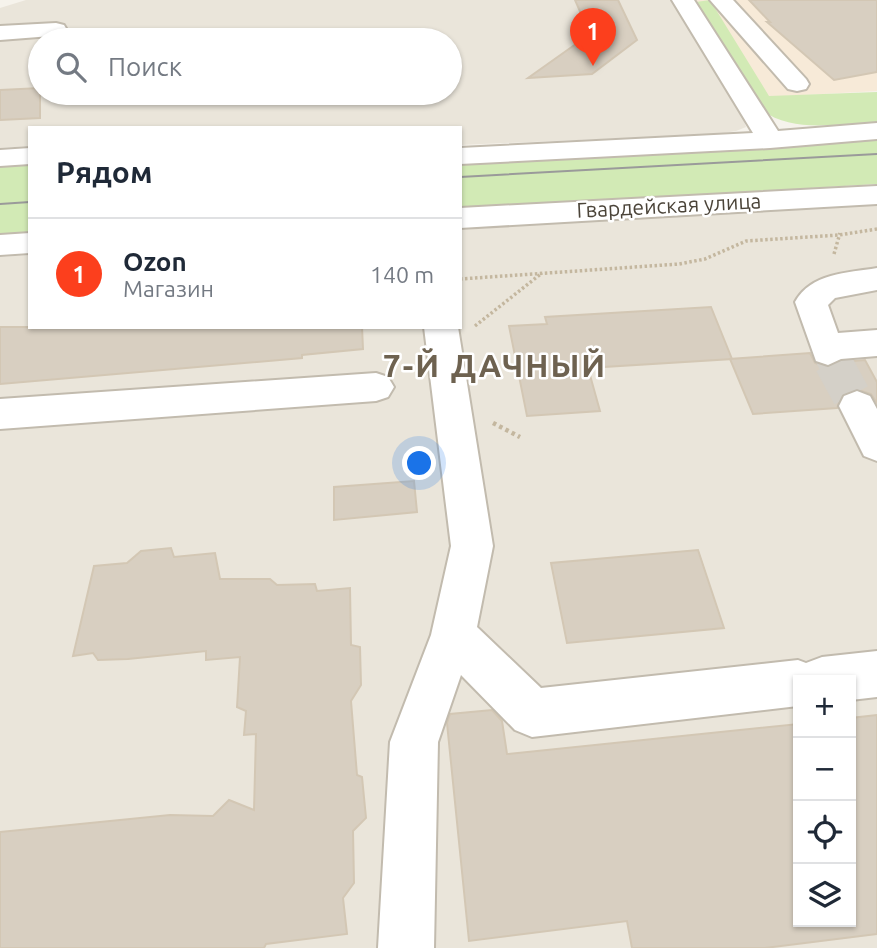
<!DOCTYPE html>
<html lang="ru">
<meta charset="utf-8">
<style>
body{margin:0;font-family:Ubuntu,sans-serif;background:#f6f6f7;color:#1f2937}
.controls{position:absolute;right:21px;bottom:21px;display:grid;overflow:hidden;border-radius:0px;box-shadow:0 2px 5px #0004}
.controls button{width:63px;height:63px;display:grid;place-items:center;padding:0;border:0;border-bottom:2px solid #e0e1e3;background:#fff;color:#1f2937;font:35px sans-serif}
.you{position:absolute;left:420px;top:464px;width:24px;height:24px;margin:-18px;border:5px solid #fff;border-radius:50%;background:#1a73e8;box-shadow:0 0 0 10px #1a73e833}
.badge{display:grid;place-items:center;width:46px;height:46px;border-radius:50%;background:#fc3f1d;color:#fff;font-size:23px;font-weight:700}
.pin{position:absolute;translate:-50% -58px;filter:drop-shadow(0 2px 4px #0008)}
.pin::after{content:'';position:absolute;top:37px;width:24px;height:21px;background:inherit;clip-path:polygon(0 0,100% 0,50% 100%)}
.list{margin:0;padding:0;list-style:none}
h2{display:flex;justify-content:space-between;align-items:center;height:91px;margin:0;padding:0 28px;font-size:30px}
h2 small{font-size:23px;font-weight:400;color:#747a83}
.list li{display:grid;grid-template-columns:46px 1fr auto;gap:21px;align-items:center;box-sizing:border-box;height:112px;padding:0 28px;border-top:2px solid #e0e1e3}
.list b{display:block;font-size:26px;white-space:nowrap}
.list p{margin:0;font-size:23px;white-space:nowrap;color:#747a83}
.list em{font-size:23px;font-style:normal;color:#747a83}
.icon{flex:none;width:38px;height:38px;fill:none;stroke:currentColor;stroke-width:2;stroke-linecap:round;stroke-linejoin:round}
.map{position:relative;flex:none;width:877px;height:948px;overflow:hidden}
.search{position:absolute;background:#fff;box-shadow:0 2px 5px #0004;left:28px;top:28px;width:434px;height:77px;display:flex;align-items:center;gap:18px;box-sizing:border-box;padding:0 24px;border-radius:38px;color:#747a83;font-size:26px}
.panel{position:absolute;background:#fff;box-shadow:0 2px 5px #0004;left:28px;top:126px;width:434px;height:203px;border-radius:0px}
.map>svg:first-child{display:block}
.residential{fill:#eae5da;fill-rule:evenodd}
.commercial{fill:#f7ead8}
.green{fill:#d2eab5}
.building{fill:#d8cfc1;stroke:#d3c7b4;stroke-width:2}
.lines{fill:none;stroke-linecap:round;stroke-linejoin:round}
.minor-tunnel-far1{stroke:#d4d0c8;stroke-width:31;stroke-dasharray:31 15;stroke-linecap:butt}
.minor-tunnel{stroke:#d4d0c8;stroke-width:38;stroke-dasharray:38 19;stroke-linecap:butt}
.minor-casing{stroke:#c2bbae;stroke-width:4}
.path-far1{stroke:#c4b79f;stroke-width:3.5;stroke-dasharray:2.5 2.5;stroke-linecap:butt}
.path{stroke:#c4b79f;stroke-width:4.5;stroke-dasharray:3.5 3.5;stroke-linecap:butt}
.minor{fill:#fff;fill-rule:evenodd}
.tram{stroke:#9a9a9a;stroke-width:2}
.labels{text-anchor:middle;stroke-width:5;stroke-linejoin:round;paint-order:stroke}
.far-street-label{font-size:21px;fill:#4b4439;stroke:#fff}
.district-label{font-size:32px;font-weight:bold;letter-spacing:2px;fill:#6e6250;stroke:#fff}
</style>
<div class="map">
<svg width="877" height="948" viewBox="0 0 877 948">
<rect width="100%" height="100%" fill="#f6f3ec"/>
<g class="residential">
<path d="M26 0H673L740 109 746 127 736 131 718 134 460 145V128H30V146L0 148V8ZM40 40H450V93H40Z"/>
<path d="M877 202V948H0V257L30 255V327H460V230ZM798 680H851V922H798Z"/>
</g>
<polygon class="commercial" points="691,0 877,0 877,91 750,98"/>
<g class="green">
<path d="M710 0 769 96 877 92V122C837 123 790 135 758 107L696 6V2Z"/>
<polygon points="877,138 877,184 460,209 460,162"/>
<polygon points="30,162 30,232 0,234 0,164"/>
</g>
<g class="building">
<polygon points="575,0 618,0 637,40 592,74 528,78 590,34"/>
<polygon points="749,0 877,0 877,72 834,80 767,22 770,22"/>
<polygon points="40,88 40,118 0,120 0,90"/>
<polygon points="711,307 732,359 588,368 600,411 527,416 509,326 547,324 545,317"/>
<polygon points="0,327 362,327 363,349 302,355 302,358 0,384"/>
<polygon points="810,353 815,363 827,367 842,362 865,360 877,382 877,403 871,394 856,389 842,395 837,408 753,414 730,359"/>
<polygon points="414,481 417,512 334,520 334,487"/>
<polygon points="171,548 174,557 215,553 220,579 270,579 277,585 315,584 317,591 350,588 351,645 360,647 361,685 351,701 357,775 362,777 366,818 353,831 354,883 343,898 347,934 266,944 264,948 0,948 0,832 170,815 213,816 229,800 254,810 256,734 244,735 246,711 237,707 240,657 206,660 206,651 128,659 98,660 93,653 73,656 94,566 127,563 141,551"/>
<polygon points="698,550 724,628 567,643 551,563"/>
<polygon points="492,710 502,721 507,754 798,724 798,922 851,922 851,718 877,715 877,934 765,948 632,948 627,921 469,941 447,723 450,714"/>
</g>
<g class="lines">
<polyline class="minor-tunnel-far1" points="828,352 834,363"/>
<polyline class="minor-tunnel" points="833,362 857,406"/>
<defs>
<g id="minor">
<polygon points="672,0 694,0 778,131 877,123 877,139 770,148 460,164 460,148 753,133"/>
<polygon points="710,0 733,0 806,79 809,84 806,89 797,91 788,89"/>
<polygon points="56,23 64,25 67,30 64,35 0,40 0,26"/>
<polygon points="30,148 30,164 0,166 0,150"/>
<polygon points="877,186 877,204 460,228 460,208"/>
<polygon points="30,233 30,253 0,255 0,235"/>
<path d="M877 268V290L835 298 828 305 838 333 877 330V356L841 359 828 365 816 361 795 302C811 273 847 273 877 268Z"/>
<polygon points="424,327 458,327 493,546 477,627 541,688 798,660 806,663 822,657 877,651 877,697 851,700 851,680 798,680 798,706 532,737 515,730 461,675 438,742 434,948 378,948 390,742 431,635 451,546"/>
<polygon points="376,373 388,377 394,387 388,397 376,401 0,429 0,399"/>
<polygon points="857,391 870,396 877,409 877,461 864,456 839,406 844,396"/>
</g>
</defs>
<use href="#minor" class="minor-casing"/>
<g class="path-far1">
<polyline points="834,254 840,233"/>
<polyline points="460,279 679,264 705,259 746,241 839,235 877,229"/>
<polyline points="475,326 542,273"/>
</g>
<polyline class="path" points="493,423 520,437"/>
<use href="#minor" class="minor"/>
<g class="tram">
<polyline points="460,177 877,154"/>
<polyline points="0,204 30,202"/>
</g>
</g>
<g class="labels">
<g class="far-street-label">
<text transform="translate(669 206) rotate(-3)" y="7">Гвардейская улица</text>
</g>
<g class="district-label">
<text x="495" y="377">7-Й ДАЧНЫЙ</text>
</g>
</g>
</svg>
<div class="controls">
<button>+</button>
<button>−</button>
<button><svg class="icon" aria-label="locate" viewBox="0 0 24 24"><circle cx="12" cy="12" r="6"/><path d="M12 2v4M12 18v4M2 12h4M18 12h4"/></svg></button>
<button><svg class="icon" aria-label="layers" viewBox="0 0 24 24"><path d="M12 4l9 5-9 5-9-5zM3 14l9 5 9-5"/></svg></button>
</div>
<div class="you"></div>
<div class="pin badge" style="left:593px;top:66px">1</div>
<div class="search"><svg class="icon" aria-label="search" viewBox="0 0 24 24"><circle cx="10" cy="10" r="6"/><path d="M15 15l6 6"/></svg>Поиск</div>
<section class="panel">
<h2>Рядом<small></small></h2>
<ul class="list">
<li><span class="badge">1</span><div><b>Ozon</b><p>Магазин</p></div><em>140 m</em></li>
</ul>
</section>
</div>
